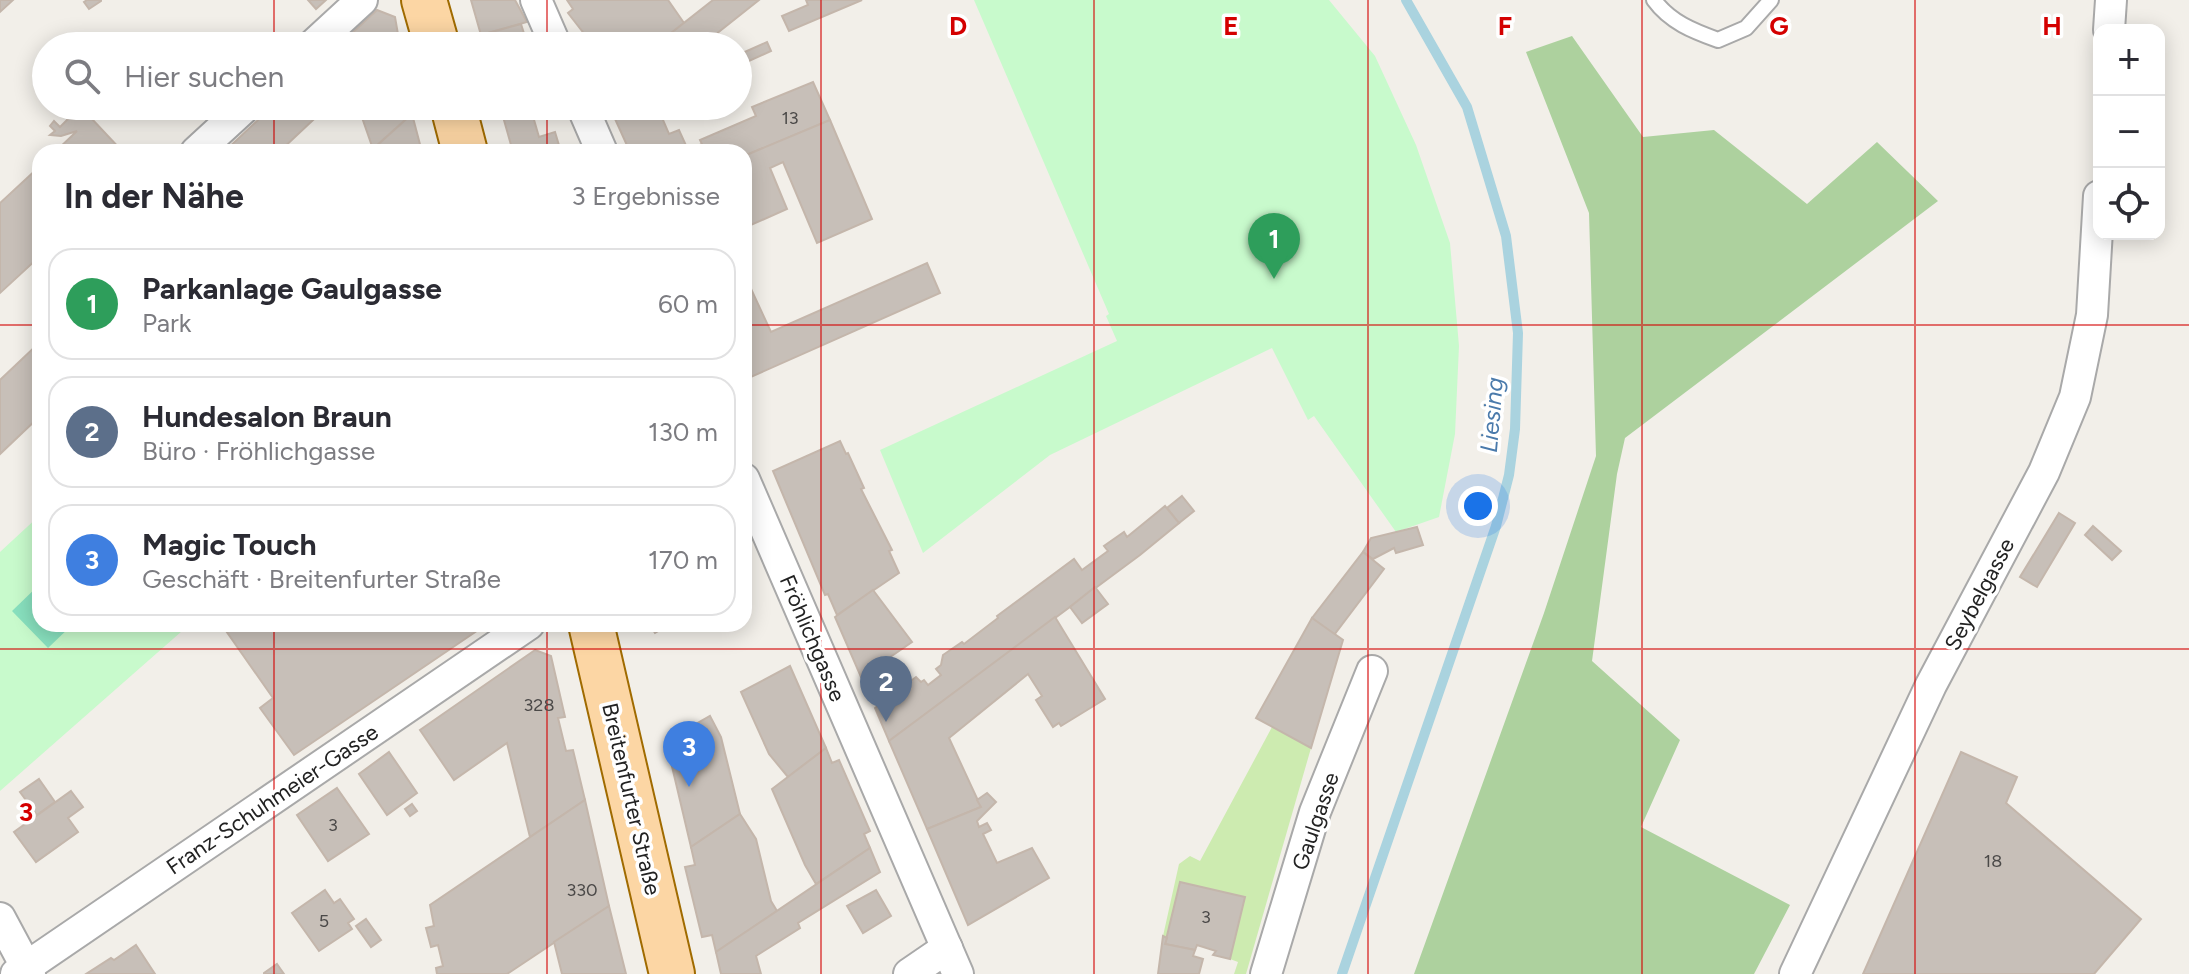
<!DOCTYPE html>
<html lang="de">
<meta charset="utf-8">
<style>
body{margin:0;font-family:Figtree,sans-serif;background:#f7f7f7;color:#2b2b33}
.controls{position:absolute;right:24px;top:24px;display:grid;overflow:hidden;border-radius:16px;box-shadow:0 4px 20px #0003}
.controls button{width:72px;height:72px;display:grid;place-items:center;padding:0;border:0;border-bottom:2px solid #e1e1e2;background:#fff;color:#2b2b33;font:40px sans-serif}
.you{position:absolute;left:1478px;top:506px;width:28px;height:28px;margin:-20px;border:6px solid #fff;border-radius:50%;background:#1a73e8;box-shadow:0 0 0 12px #1a73e833}
.badge{display:grid;place-items:center;width:52px;height:52px;border-radius:50%;background:#d40000;color:#fff;font-size:26px;font-weight:700}
.pin{position:absolute;translate:-50% -66px;filter:drop-shadow(0 2px 4px #0008)}
.pin::after{content:'';position:absolute;top:42px;width:28px;height:24px;background:inherit;clip-path:polygon(0 0,100% 0,50% 100%)}
.list{margin:0;padding:0;list-style:none}
h2{display:flex;justify-content:space-between;align-items:center;height:104px;margin:0;padding:0 32px;font-size:34px}
h2 small{font-size:26px;font-weight:400;color:#7c7c81}
.list li{display:grid;grid-template-columns:52px 1fr auto;gap:24px;align-items:center;box-sizing:border-box;height:112px;margin:0 16px 16px;padding:0 16px;border:2px solid #e1e1e2;border-radius:24px}
.list b{display:block;font-size:30px;white-space:nowrap}
.list p{margin:0;font-size:26px;white-space:nowrap;color:#7c7c81}
.list em{font-size:26px;font-style:normal;color:#7c7c81}
.icon{flex:none;width:44px;height:44px;fill:none;stroke:currentColor;stroke-width:2;stroke-linecap:round;stroke-linejoin:round}
.map{position:relative;flex:none;width:2189px;height:974px;overflow:hidden}
.search{position:absolute;background:#fff;box-shadow:0 4px 20px #0003;left:32px;top:32px;width:720px;height:88px;display:flex;align-items:center;gap:20px;box-sizing:border-box;padding:0 28px;border-radius:44px;color:#7c7c81;font-size:30px}
.panel{position:absolute;background:#fff;box-shadow:0 4px 20px #0003;left:32px;top:144px;width:720px;height:488px;border-radius:24px}
.map>svg:first-child{display:block}
.grass{fill:#cdebb0}
.forest{fill:#add19e}
.park{fill:#c8facc}
.pitch{fill:#88e0be}
.lines{fill:none;stroke-linecap:round;stroke-linejoin:round}
.stream{stroke:#aad3df;stroke-width:10}
.building{fill:#c7bfb8;stroke:#c4b6ab;stroke-width:2}
.service-casing{stroke:#a9a9a9;stroke-width:18}
.minor-casing{stroke:#a9a9a9;stroke-width:34}
.primary-casing{stroke:#a06b00;stroke-width:48}
.service{stroke:#fff;stroke-width:14}
.minor{stroke:#fff;stroke-width:30}
.primary{stroke:#fcd6a4;stroke-width:44}
.grid{fill:none;stroke:#d40000;stroke-width:2;stroke-opacity:0.55}
.labels{text-anchor:middle;stroke-width:7;stroke-linejoin:round;paint-order:stroke}
.number-label{font-size:18px;fill:#4b4948}
.street-label{font-size:22px;fill:#222;stroke:#fff}
.water-label{font-size:24px;font-style:italic;fill:#4a7aab;stroke:#fff}
.grid-label{font-size:26px;text-anchor:middle;font-weight:bold;fill:#d40000;stroke:#fff;stroke-width:7;stroke-linejoin:round;paint-order:stroke}
</style>
<div class="map">
<svg width="2189" height="974" viewBox="0 0 2189 974">
<rect width="100%" height="100%" fill="#f2efe9"/>
<polygon class="grass" points="1272,727 1311,748 1246,974 1234,974 1238,962 1230,959 1244,897 1180,882 1167,938 1163,936 1179,864 1190,856 1200,861"/>
<polygon class="forest" points="1572,36 1643,137 1714,130 1807,204 1877,142 1938,201 1625,438 1617,474 1592,661 1680,740 1641,827 1790,905 1754,974 1414,974 1544,613 1596,456 1589,213 1526,52"/>
<g class="park">
<polygon points="974,0 1329,0 1375,56 1416,145 1450,243 1459,346 1455,434 1439,517 1396,532 1314,416 1308,420 1272,348 1050,455 923,553 880,450 1117,341 1106,316 1109,314"/>
<polygon points="40,515 40,624 190,624 0,791 0,552"/>
</g>
<polygon class="pitch" points="40,584 40,624 73,624 48,648 12,611"/>
<g class="lines">
<polyline class="stream" points="1342,974 1496,526 1509,475 1515,429 1518,333 1506,236 1467,107 1406,0"/>
</g>
<g class="building">
<polygon points="0,0 13,0 0,12"/>
<polygon points="87,0 101,0 101,1 89,9 84,2"/>
<polygon points="308,0 326,0 316,9"/>
<polygon points="471,0 515,0 527,22 481,35"/>
<polygon points="567,0 668,0 684,23 656,46 584,46 583,45 589,40 568,13 573,9"/>
<polygon points="713,0 759,0 701,46 665,46 661,41"/>
<polygon points="806,0 862,0 789,31 782,16 808,5"/>
<polygon points="377,10 395,17 400,46 338,46"/>
<polygon points="521,24 528,46 484,46 481,35"/>
<polygon points="767,42 771,51 738,66 738,55"/>
<polygon points="813,82 830,120 744,156 744,152 630,152 611,110 621,106 657,106 669,134 679,130 688,150 702,144 700,140 756,116 752,107"/>
<polygon points="81,106 86,106 95,114 91,118 123,152 55,152 77,131 61,136 50,135 55,131 50,126 54,121 60,127"/>
<polygon points="273,106 328,106 279,152 224,152"/>
<polygon points="358,106 411,106 412,114 373,149"/>
<polygon points="500,106 530,106 539,137 555,132 561,152 513,152"/>
<polygon points="412,114 422,152 370,152 373,149"/>
<polygon points="830,120 872,219 817,243 783,162 770,168 787,209 744,228 744,156"/>
<polygon points="40,166 40,256 0,293 0,203"/>
<polygon points="927,263 940,293 744,380 744,278 746,278 771,332"/>
<polygon points="40,342 40,416 0,454 0,380"/>
<polygon points="840,441 846,454 848,453 864,488 861,489 892,550 889,551 899,573 837,615 828,594 825,595 773,471"/>
<polygon points="1182,496 1194,511 1179,523 1167,508"/>
<polygon points="1165,506 1179,523 1140,555 889,741 875,708 916,677 921,682 924,680 928,685 941,675 936,669 941,665 943,655 962,642 964,644 998,618 997,616 1074,559 1082,570 1108,551 1104,546 1124,532 1127,537"/>
<polygon points="2059,513 2075,523 2037,587 2020,577"/>
<polygon points="2093,526 2121,551 2112,560 2085,535"/>
<polygon points="1417,527 1423,545 1396,553 1394,548 1373,559 1363,552 1371,538"/>
<polygon points="1363,552 1384,569 1334,635 1312,618"/>
<polygon points="1095,587 1108,604 1082,623 1070,607"/>
<polygon points="873,590 912,642 861,677 835,617"/>
<polygon points="1055,617 1105,699 1061,726 1059,723 1053,727 1036,700 1042,696 1028,674 949,738 981,807 927,829 889,741"/>
<polygon points="1312,618 1343,640 1311,748 1256,718"/>
<polygon points="230,624 487,624 294,755 260,708 273,698 224,628"/>
<polygon points="649,624 670,624 655,633"/>
<polygon points="535,650 551,656 565,717 558,718 566,751 573,750 585,800 530,837 507,743 454,780 420,730"/>
<polygon points="790,666 826,748 788,777 769,754 741,692"/>
<polygon points="710,716 721,737 740,814 691,847 666,741"/>
<polygon points="826,748 832,763 839,760 870,831 864,834 870,848 816,884 805,865 772,789"/>
<polygon points="389,752 417,793 387,815 359,774"/>
<polygon points="1961,752 2017,777 2006,803 2141,919 2094,974 1863,974"/>
<polygon points="39,779 55,802 37,815 20,792"/>
<polygon points="337,788 369,834 328,861 297,815"/>
<polygon points="71,791 83,807 68,818 78,832 36,862 14,832"/>
<polygon points="987,793 996,802 977,821 979,827 987,823 991,830 983,834 997,863 1032,848 1049,878 968,925 927,829 981,807 977,800"/>
<polygon points="585,800 609,906 507,974 437,974 436,968 443,966 438,945 431,947 426,928 434,926 430,905"/>
<polygon points="412,804 417,811 410,816 405,809"/>
<polygon points="740,814 756,839 771,901 777,911 716,952 712,935 702,937 685,867 695,865 691,847"/>
<polygon points="870,848 880,872 798,923 800,928 756,956 761,974 721,974 716,952"/>
<polygon points="1180,882 1245,897 1230,959 1213,955 1216,951 1197,945 1195,950 1165,944"/>
<polygon points="325,890 334,903 340,899 354,919 348,923 352,929 319,951 292,913"/>
<polygon points="876,890 891,916 863,933 847,906"/>
<polygon points="609,906 626,974 562,974 554,942"/>
<polygon points="366,919 381,940 371,947 356,926"/>
<polygon points="1163,936 1167,938 1165,944 1195,950 1193,956 1203,959 1199,974 1158,974"/>
<polygon points="136,945 155,974 86,974 111,958 114,960"/>
<polygon points="277,964 284,974 264,974 264,973"/>
</g>
<g class="lines">
<defs>
<path id="service" d="M1654 0C1670 22 1693 31 1718 40L1746 28 1771 0"/>
<g id="minor">
<polyline points="536,0 556,46"/>
<polyline points="2109,30 2111,0"/>
<polyline points="312,46 362,0"/>
<polyline points="582,106 602,152"/>
<polyline points="196,152 246,106"/>
<polyline points="744,479 958,974"/>
<polyline points="0,918 30,974"/>
<polyline points="16,974 529,624"/>
<polyline points="909,974 947,948"/>
<polyline points="1266,974 1315,812 1372,671"/>
<polyline points="1795,974 1931,685 2044,472 2075,397 2092,315 2099,196"/>
</g>
<g id="primary">
<polyline points="424,0 437,46"/>
<polyline points="453,106 465,152"/>
<polyline points="591,624 672,974"/>
</g>
</defs>
<use href="#service" class="service-casing"/>
<use href="#minor" class="minor-casing"/>
<use href="#primary" class="primary-casing"/>
<use href="#service" class="service"/>
<use href="#minor" class="minor"/>
<use href="#primary" class="primary"/>
</g>
<path class="grid" d="M274 0V46M547 0V46M821 0V974M1094 0V974M1368 0V974M1642 0V974M1915 0V974M274 106V152M547 106V152M0 325H40M744 325H2189M274 624V974M547 624V974M0 649H2189"/>
<g class="labels">
<g class="number-label">
<text x="790" y="124">13</text>
<text x="539" y="711">328</text>
<text x="333" y="831">3</text>
<text x="1993" y="867">18</text>
<text x="582" y="896">330</text>
<text x="1206" y="923">3</text>
<text x="324" y="927">5</text>
</g>
<g class="street-label">
<text transform="translate(1979 594) rotate(-62)" y="8">Seybelgasse</text>
<text transform="translate(813 638) rotate(67)" y="8">Fröhlichgasse</text>
<text transform="translate(272 799) rotate(-34)" y="8">Franz-Schuhmeier-Gasse</text>
<text transform="translate(632 799) rotate(77)" y="8">Breitenfurter Straße</text>
<text transform="translate(1315 821) rotate(-71)" y="8">Gaulgasse</text>
</g>
<g class="water-label">
<text transform="translate(1492 415) rotate(-85)" y="8">Liesing</text>
</g>
</g>
<g class="grid-label">
<text x="958" y="35">D</text>
<text x="1231" y="35">E</text>
<text x="1505" y="35">F</text>
<text x="1779" y="35">G</text>
<text x="2052" y="35">H</text>
<text x="26" y="821">3</text>
</g>
</svg>
<div class="controls">
<button>+</button>
<button>−</button>
<button><svg class="icon" aria-label="locate" viewBox="0 0 24 24"><circle cx="12" cy="12" r="6"/><path d="M12 2v4M12 18v4M2 12h4M18 12h4"/></svg></button>
</div>
<div class="you"></div>
<div class="pin badge" style="left:1274px;top:279px;background:#2e9e5b">1</div>
<div class="pin badge" style="left:886px;top:722px;background:#5c6f8a">2</div>
<div class="pin badge" style="left:689px;top:787px;background:#3f7fe0">3</div>
<div class="search"><svg class="icon" aria-label="search" viewBox="0 0 24 24"><circle cx="10" cy="10" r="6"/><path d="M15 15l6 6"/></svg>Hier suchen</div>
<section class="panel">
<h2>In der Nähe<small>3 Ergebnisse</small></h2>
<ul class="list">
<li><span class="badge" style="background:#2e9e5b">1</span><div><b>Parkanlage Gaulgasse</b><p>Park</p></div><em>60 m</em></li>
<li><span class="badge" style="background:#5c6f8a">2</span><div><b>Hundesalon Braun</b><p>Büro · Fröhlichgasse</p></div><em>130 m</em></li>
<li><span class="badge" style="background:#3f7fe0">3</span><div><b>Magic Touch</b><p>Geschäft · Breitenfurter Straße</p></div><em>170 m</em></li>
</ul>
</section>
</div>
